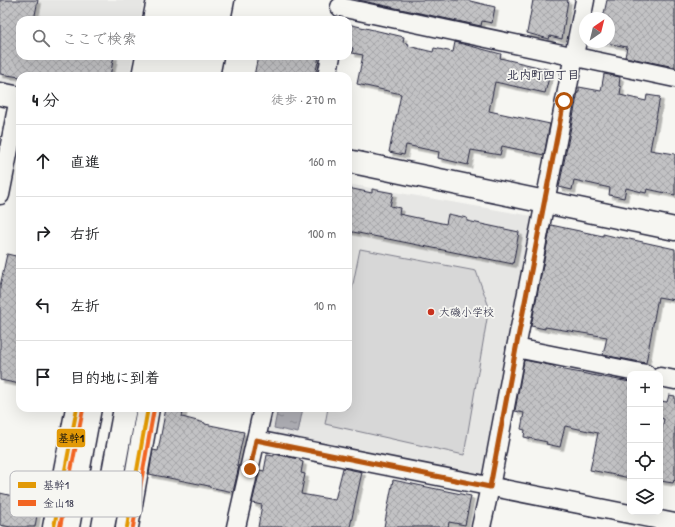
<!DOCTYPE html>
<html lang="ja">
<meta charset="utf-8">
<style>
body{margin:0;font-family:"Patrick Hand","Klee One",sans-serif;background:#f2f2f2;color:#202124}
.controls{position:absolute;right:12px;bottom:12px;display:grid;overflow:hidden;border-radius:8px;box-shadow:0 4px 16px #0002}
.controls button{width:36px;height:36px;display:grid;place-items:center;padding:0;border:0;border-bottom:1px solid #e0e0e0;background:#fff;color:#202124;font:20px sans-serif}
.compass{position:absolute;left:579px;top:12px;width:36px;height:36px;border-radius:50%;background:#fff;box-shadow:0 4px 16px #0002;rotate:35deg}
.stop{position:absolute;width:12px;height:12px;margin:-9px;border:3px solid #b45309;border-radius:50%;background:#fff}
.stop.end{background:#b45309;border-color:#fff;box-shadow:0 1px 4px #0008}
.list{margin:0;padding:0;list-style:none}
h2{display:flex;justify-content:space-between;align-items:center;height:52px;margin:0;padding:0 16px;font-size:17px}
h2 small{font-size:13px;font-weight:400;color:#757577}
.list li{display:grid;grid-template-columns:26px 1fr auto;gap:12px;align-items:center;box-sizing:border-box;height:72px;padding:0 16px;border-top:1px solid #e0e0e0}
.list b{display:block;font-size:15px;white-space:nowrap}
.list em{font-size:13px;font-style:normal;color:#757577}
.icon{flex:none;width:22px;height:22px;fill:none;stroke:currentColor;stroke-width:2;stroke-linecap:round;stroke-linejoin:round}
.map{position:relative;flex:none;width:675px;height:527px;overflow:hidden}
.search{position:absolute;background:#fff;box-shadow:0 4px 16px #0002;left:16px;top:16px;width:336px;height:44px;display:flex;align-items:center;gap:10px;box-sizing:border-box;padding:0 14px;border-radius:12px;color:#757577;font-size:15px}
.panel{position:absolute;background:#fff;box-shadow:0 4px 16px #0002;left:16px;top:72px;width:336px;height:340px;border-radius:12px}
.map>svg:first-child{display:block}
.built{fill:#e6e6e4}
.garden{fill:#d7d7d7;stroke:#7c7c89}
.water{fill:url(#water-ripples);stroke:#757583}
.building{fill:url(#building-cross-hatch);stroke:#22223b;filter:url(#shadow)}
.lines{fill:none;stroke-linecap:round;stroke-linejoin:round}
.minor-casing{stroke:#22223b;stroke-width:21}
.tertiary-casing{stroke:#22223b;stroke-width:25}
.trunk-casing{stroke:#22223b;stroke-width:25}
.motorway-casing{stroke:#22223b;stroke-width:25}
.minor{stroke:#f6f6f2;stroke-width:18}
.tertiary{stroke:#f6f6f2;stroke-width:22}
.trunk{stroke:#f6f6f2;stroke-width:22}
.motorway{stroke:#f6f6f2;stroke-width:22}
.bus-1-casing{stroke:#f6f6f2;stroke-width:7}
.bus-2-casing{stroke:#f6f6f2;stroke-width:7}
.bus-1{stroke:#e29906;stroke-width:4}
.bus-2{stroke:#f26522;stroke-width:4}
.route{stroke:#b45309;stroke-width:5}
.poi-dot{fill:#c8321e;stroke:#f6f6f2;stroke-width:1.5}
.labels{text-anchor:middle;stroke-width:3.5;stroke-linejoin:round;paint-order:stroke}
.poi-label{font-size:11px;fill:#22223b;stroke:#f6f6f2;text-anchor:start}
.neighbourhood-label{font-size:12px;font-weight:bold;fill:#22223b;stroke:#f6f6f2}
.key{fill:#f6f6f2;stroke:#b6b6bb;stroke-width:1}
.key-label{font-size:11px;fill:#22223b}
.line-badge{stroke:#f6f6f2;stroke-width:1.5}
.pale-badge-label{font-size:11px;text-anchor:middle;font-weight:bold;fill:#111}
</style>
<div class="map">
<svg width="675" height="527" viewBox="0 0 675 527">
<defs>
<pattern id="water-ripples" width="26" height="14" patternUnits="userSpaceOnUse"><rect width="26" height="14" fill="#adadb3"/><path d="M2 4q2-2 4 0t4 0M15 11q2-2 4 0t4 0" fill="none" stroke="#8c8c93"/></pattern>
<pattern id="building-cross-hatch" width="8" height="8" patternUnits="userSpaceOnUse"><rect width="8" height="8" fill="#c2c2c4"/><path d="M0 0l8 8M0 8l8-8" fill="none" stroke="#a6a6a9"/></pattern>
<filter id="shadow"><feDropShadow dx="3.5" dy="3.5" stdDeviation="0" flood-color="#0004"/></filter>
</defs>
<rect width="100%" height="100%" fill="#f6f6f2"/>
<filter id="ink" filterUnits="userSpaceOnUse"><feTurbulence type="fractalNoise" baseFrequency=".025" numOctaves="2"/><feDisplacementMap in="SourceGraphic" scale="8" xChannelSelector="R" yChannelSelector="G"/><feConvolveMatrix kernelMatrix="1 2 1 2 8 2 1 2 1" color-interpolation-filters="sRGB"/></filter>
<g filter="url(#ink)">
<g class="built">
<polygon points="0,0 144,0 140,20 20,20 20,56 133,56 129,76 20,76 20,86 0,83"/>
<polygon points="348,184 532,216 482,471 477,476 270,436 266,428 270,408 348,408"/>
</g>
<polygon class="garden" points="360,249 476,271 489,307 464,455 325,424 328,408 348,408 348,309"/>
<polygon class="water" points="278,408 303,408 298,433 274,428"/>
<g class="building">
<polygon points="0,0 38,0 34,20 20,20 20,56 114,56 110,76 20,76 20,77 0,74"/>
<polygon points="358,0 466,0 495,7 492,23 482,21 481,26"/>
<polygon points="533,0 568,0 562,39 550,36 549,39 527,33"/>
<polygon points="607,0 675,0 675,67 625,57 627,47 601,42 609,42 609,18 603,18"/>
<polygon points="348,24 404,37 403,42 409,44 408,46 433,52 434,48 453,52 455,42 501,54 500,58 551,70 545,93 495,82 489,111 550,124 544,155 502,146 500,155 471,150 468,165 438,158 439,152 406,145 404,155 389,152 401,94 357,84 363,55 352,53 353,48 348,47"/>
<polygon points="258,56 319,56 315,76 254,76"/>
<polygon points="604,74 620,77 619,86 621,87 620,95 646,101 647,95 660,97 650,150 675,154 675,195 647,189 646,193 626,188 624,198 609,195 610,188 574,180 572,190 559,187 578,92 579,92 579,87 601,91"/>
<polygon points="348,188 372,193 372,189 393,193 390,206 400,208 399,214 446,224 448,214 467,218 467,221 519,232 513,264 348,231"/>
<polygon points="551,225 603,236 603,234 620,238 620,237 675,249 675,300 658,297 646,363 603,355 607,337 545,327 545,329 531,326"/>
<polygon points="7,254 20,257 20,384 0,380 0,286"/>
<polygon points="524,360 554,366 554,368 630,382 630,478 590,470 598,433 565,426 560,447 546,444 547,442 524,437 525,430 521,429 524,413 515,411"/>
<polygon points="669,395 675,396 675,481 674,480 673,483 660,481 660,439 664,419 660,418 660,401 667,402"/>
<polygon points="166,408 184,408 182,417 205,423 205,424 244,432 237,465 239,466 233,492 209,487 209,486 149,474 153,450 158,451"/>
<polygon points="274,454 300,459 300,461 303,462 301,473 305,474 301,494 335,500 343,468 362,472 350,527 258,527 262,505 252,503 260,470 264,471 267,455 274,456"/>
<polygon points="393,480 471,496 465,525 449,522 448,527 384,527"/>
<polygon points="0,493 39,502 35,527 11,527 0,525"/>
</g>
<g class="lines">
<defs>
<g id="minor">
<polyline points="340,7 675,78"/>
<polyline points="327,76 331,56"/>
<polyline points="0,195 19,98"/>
<polyline points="516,348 646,374"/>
<polyline points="660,377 675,380"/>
<polyline points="256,440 675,523"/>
<polyline points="236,527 263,408"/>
<polyline points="481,527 490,487 516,348 585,0"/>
</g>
<g id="tertiary">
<polyline points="0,94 20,98"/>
<polyline points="348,161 675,229"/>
</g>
<g id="trunk">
<polyline points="154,20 158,0"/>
<polyline points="219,20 223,0"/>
<polyline points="143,76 147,56"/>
<polyline points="208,76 212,56"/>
<polyline points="54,527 77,408"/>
<polyline points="127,527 148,408"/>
</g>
<g id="motorway">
<polyline points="166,20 170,0"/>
<polyline points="185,20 190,0"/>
<polyline points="207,20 211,0"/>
<polyline points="154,76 158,56"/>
<polyline points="174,76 178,56"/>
<polyline points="194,76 199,56"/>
<polyline points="68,527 90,408"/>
<polyline points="103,527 125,408"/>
</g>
</defs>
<use href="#minor" class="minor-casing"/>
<use href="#tertiary" class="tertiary-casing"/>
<use href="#trunk" class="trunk-casing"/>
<use href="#motorway" class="motorway-casing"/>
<use href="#minor" class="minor"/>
<use href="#tertiary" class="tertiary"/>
<use href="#trunk" class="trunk"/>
<use href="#motorway" class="motorway"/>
<defs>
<g id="bus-1">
<polyline points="54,527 77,408"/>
<polyline points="127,527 148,408"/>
</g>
<g id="bus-2">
<polyline points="60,527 83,409"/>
<polyline points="133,527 154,409"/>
</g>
</defs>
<use href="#bus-1" class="bus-1-casing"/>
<use href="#bus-2" class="bus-2-casing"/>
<use href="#bus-1" class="bus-1"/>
<use href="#bus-2" class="bus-2"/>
</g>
</g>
<g class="lines" filter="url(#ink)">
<polyline class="route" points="250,469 256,440 490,487 516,348 564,101"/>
</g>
<circle class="poi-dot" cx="431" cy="312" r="4"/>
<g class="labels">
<g class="poi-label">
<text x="439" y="316">大磯小学校</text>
</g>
<g class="neighbourhood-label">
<text x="543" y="79">北内町四丁目</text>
</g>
</g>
<rect x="10" y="471" width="132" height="46" rx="6" class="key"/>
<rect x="18" y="482" width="18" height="6" fill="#e29906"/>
<rect x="18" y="500" width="18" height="6" fill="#f26522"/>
<g class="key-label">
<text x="43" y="489">基幹1</text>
<text x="43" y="507">金山18</text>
</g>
<rect class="line-badge" x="56" y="428" width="30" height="20" rx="4" fill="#e29906"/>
<g class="pale-badge-label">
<text x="71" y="442">基幹1</text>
</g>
</svg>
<div class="controls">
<button>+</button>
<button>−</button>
<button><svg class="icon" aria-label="locate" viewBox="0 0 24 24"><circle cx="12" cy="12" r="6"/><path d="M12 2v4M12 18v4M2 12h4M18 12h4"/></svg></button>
<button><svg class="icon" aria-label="layers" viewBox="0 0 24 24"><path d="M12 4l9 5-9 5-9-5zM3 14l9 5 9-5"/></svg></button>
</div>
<svg class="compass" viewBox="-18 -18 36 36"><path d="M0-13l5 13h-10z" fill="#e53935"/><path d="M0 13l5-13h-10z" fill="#757577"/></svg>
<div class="stop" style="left:564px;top:101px"></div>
<div class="stop end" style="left:250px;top:469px"></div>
<div class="search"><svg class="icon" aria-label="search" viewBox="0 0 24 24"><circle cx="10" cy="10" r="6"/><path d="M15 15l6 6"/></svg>ここで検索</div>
<section class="panel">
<h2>4 分<small>徒歩 · 270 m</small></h2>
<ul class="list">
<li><svg class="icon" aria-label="ahead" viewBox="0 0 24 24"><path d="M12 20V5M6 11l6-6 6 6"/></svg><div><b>直進</b></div><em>160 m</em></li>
<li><svg class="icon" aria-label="right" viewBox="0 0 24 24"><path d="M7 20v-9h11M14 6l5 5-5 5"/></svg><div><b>右折</b></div><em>100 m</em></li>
<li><svg class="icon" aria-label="left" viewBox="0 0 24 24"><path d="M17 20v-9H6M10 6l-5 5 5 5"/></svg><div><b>左折</b></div><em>10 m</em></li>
<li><svg class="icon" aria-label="arrive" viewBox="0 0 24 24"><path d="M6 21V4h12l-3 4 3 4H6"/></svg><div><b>目的地に到着</b></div></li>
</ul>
</section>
</div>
